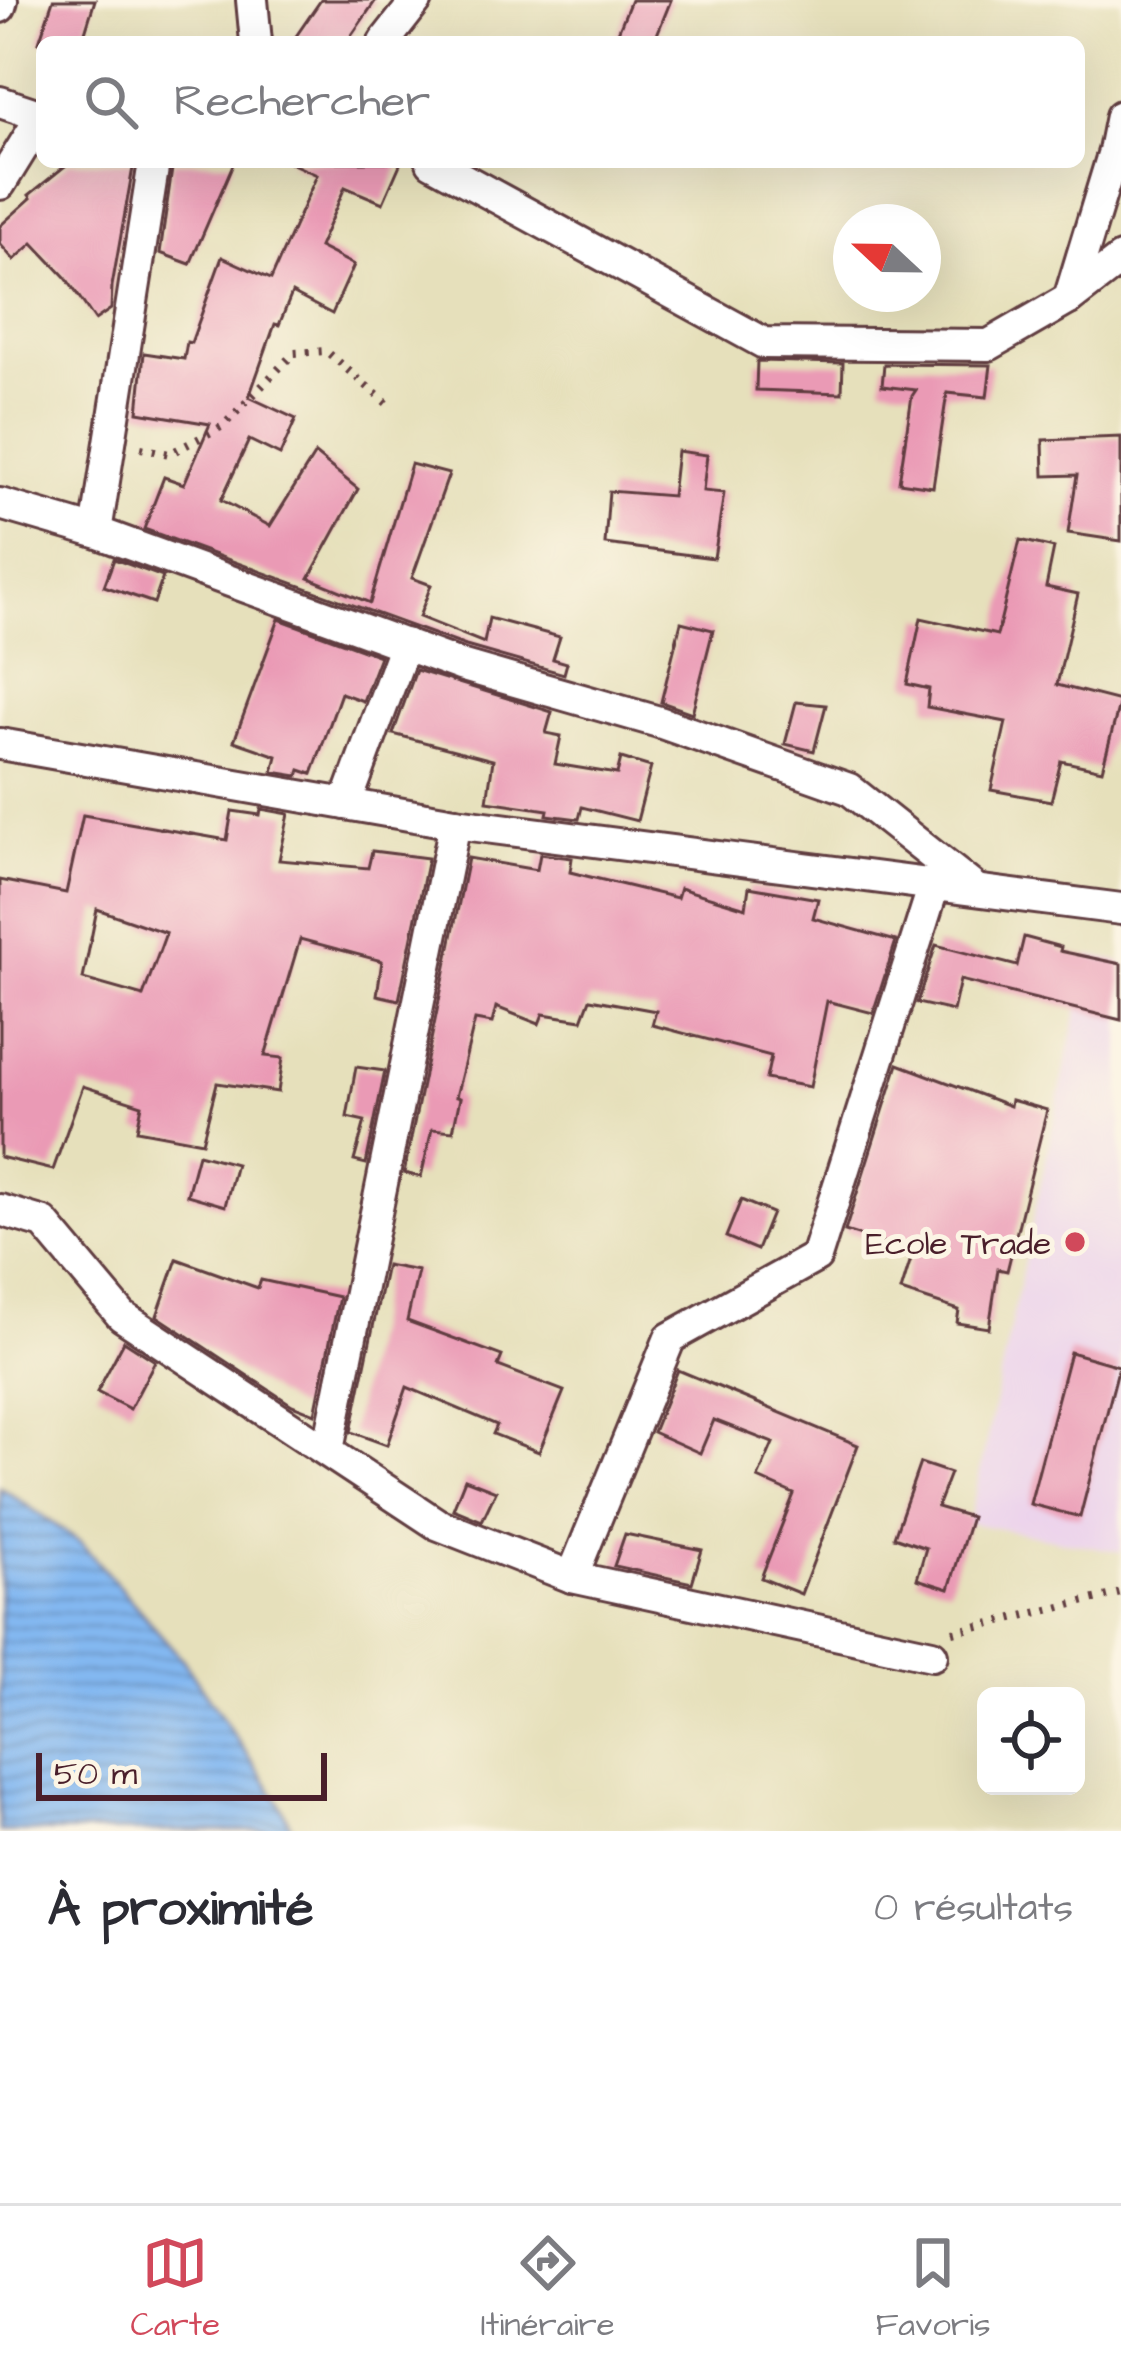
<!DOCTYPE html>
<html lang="fr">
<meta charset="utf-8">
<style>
body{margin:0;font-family:"Architects Daughter",sans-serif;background:#f2f2f3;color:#2b2b33}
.controls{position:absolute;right:36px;bottom:36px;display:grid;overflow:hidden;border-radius:18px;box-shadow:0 12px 48px #0002}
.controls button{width:108px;height:108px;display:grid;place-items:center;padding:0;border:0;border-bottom:3px solid #e1e1e2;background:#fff;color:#2b2b33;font:60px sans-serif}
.compass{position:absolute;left:833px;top:204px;width:108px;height:108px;border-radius:50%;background:#fff;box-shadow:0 12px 48px #0002;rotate:292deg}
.scale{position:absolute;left:36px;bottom:30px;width:291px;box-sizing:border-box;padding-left:12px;border:6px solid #4a1f2b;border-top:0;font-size:33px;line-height:42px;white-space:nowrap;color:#4a1f2b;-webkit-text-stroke:9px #fcf5e5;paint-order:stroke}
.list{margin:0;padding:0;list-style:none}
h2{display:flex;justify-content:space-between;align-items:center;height:156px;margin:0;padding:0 48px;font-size:51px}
h2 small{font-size:39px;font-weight:400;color:#7c7c81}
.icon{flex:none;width:66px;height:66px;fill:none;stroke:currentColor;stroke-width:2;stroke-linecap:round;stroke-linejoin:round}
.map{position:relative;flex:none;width:1121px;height:1831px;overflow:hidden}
.search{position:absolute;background:#fff;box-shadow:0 12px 48px #0002;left:36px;right:36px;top:36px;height:132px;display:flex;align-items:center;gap:30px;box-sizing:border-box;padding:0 42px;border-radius:18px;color:#7c7c81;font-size:45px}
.sheet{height:372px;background:#fff}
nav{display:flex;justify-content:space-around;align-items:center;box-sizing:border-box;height:168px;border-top:3px solid #e1e1e2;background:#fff;font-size:33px;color:#7c7c81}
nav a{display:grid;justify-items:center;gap:6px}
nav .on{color:#d1495b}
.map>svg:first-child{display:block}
.built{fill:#ebd1ec}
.water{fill:url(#water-rules);stroke:#666c8e;stroke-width:3}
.building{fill:#ea9ab5;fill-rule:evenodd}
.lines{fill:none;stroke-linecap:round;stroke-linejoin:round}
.minor-casing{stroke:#613c41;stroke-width:36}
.path{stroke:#613c41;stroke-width:8;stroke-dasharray:3 9;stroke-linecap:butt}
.minor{stroke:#fff;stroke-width:30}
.poi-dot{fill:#d1495b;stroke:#fcf5e5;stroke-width:4.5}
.labels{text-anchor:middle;stroke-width:10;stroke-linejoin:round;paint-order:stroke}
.poi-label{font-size:33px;fill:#4a1f2b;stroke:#fcf5e5;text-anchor:end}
</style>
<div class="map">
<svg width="1121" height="1831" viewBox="0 0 1121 1831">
<defs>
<pattern id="water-rules" width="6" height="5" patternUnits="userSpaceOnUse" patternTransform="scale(3)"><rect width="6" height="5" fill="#83b8f1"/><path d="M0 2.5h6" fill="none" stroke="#6d95c3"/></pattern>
</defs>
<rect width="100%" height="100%" fill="#fcf5e5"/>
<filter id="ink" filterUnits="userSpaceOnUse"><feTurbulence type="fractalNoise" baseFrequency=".00833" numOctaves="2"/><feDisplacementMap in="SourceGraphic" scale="24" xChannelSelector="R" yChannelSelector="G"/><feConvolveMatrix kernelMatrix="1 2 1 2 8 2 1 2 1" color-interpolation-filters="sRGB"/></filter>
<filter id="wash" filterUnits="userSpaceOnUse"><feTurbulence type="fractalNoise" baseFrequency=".004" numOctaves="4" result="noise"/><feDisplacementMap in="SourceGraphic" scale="48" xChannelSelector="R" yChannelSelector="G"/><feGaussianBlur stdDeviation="2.7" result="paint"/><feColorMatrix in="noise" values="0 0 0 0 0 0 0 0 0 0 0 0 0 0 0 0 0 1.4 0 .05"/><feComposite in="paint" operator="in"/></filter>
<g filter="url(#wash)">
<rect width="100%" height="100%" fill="#e6e0bb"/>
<polygon class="built" points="1089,955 1121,962 1121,1552 969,1523"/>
<polygon class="water" points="0,1487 80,1542 183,1660 278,1800 293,1831 0,1831"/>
<g id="blocks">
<g class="building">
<polygon points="53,0 95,0 82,42 39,42"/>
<polygon points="321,0 376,0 347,42 292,42"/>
<polygon points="631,0 671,0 654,42 614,42"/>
<polygon points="70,162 134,162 112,286 111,309 95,320 66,278 33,243 14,260 0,244 0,226 31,198 29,195"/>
<polygon points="173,162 234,162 190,264 160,253"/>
<polygon points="288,162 401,162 383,203 345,187 319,247 354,265 332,314 292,293 279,325 275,324 249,397 296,419 280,455 249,440 221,500 270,526 315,454 358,489 309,578 370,603 411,464 449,474 412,578 431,585 419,617 484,643 489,618 560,637 553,659 567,663 564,674 466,646 144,529 164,477 184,484 210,424 138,412 144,353 184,359 187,342 191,343 222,257 271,279 317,175"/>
<polygon points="757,361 843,363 842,393 756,390"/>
<polygon points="884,364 991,365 987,397 947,393 933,487 899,482 912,396 916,390 882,386"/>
<polygon points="1121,437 1121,541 1068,533 1077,475 1044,476 1043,440"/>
<polygon points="677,451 707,455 703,491 724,493 714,558 605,544 609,491 672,496"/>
<polygon points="1020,540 1054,548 1046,587 1078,594 1057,685 1120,701 1102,770 1061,761 1051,801 991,790 1006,722 927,707 929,689 907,684 921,618 997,635"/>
<polygon points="114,559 163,577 154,603 104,586"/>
<polygon points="279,619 380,656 363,701 341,693 312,774 300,770 298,776 273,772 277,756 234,741"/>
<polygon points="681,622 713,630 692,713 661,702"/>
<polygon points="416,670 552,712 546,733 561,736 555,764 617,774 621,758 651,767 637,821 582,807 579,819 547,815 548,810 487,801 493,760 393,734"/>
<polygon points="796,702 826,705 814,751 785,744"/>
<path d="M261 809 289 814 279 860 368 868 372 851 428 858 399 1000 377 995 382 961 300 939 265 1056 283 1058 278 1092 217 1083 202 1142 137 1130 142 1105 83 1086 53 1170 0 1157V880L66 893 83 815 227 840 232 811 260 815ZM97 909 166 933 143 996 83 979Z"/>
<polygon points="540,854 572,858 570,872 677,898 680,888 746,908 749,887 818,899 813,918 896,941 873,1013 827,1001 810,1087 766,1079 771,1056 652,1025 656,1011 590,999 582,1020 543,1014 539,1024 496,1007 492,1023 475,1020 456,1097 460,1098 453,1131 432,1129 421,1177 404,1173 468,858 537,870"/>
<polygon points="1024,937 1061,947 1060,951 1121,964 1121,1020 960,980 953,1011 917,1003 936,945 1017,966"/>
<polygon points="898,1064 1010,1106 1011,1100 1047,1110 1007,1271 998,1269 989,1328 957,1323 959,1310 901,1291 913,1252 845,1231"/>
<polygon points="356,1067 385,1071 366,1164 354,1161 365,1121 347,1117"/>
<polygon points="198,1154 236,1164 225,1206 187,1195"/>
<polygon points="741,1200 772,1213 757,1250 726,1237"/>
<polygon points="177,1259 258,1288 261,1280 339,1297 315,1414 292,1405 157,1316"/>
<polygon points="386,1265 418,1271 407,1321 502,1356 498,1366 564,1391 539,1452 493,1434 497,1425 407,1387 387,1445 351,1432"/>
<polygon points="124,1341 155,1361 130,1409 97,1392"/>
<polygon points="1070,1352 1119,1366 1080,1517 1030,1504"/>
<polygon points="678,1370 858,1445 801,1594 761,1578 794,1494 758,1478 773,1443 714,1420 700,1453 653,1432"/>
<polygon points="920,1463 950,1473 937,1507 971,1517 949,1589 917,1579 926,1548 894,1537"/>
<polygon points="465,1479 496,1491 482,1521 453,1509"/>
<polygon points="625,1534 702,1550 692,1583 614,1566"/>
</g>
</g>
</g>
<g filter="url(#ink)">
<use href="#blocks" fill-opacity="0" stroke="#613c41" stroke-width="3"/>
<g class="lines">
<defs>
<g id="minor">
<polyline points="252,0 256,42"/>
<polyline points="0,7 2,0"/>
<polyline points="384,42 417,0"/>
<polyline points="0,102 42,116 0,184"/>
<polyline points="432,162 764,343 989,345 1069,299 1121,259"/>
<polyline points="1069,299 1114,151 1121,116"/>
<polyline points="0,504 96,532 460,665 659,722 849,789 974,888"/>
<polyline points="96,532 154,162"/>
<polyline points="0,744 455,823 1121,909"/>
<polyline points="346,804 405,644"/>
<polyline points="0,1210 44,1223 122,1316 437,1524 572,1577 932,1655"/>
<polyline points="328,1450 455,823"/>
<polyline points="572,1577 670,1338 816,1257 934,885"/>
</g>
</defs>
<use href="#minor" class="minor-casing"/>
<g class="path">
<polyline points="141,448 169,454 223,426 294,353 326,351 390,406"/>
<polyline points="953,1632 1121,1593"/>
</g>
<use href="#minor" class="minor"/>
</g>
</g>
<circle class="poi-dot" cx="1075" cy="1242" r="12"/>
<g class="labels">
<g class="poi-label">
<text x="1051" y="1254">Ecole Trade</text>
</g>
</g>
</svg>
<div class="controls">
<button><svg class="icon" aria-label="locate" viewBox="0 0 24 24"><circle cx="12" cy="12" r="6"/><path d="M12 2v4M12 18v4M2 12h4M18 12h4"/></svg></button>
</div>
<svg class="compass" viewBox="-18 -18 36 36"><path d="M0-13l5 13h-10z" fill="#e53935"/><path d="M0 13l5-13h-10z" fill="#7c7c81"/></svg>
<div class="scale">50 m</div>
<div class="search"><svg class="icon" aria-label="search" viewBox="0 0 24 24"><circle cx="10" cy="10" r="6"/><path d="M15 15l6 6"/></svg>Rechercher</div>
</div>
<section class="sheet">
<h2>À proximité<small>0 résultats</small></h2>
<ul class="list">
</ul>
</section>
<nav>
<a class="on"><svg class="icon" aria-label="map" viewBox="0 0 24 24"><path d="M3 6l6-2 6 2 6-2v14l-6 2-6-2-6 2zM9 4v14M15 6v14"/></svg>Carte</a>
<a><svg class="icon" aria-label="directions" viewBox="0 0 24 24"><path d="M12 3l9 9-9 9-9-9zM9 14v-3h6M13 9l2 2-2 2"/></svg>Itinéraire</a>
<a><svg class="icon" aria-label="saved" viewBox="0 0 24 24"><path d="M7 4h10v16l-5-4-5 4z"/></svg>Favoris</a>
</nav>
